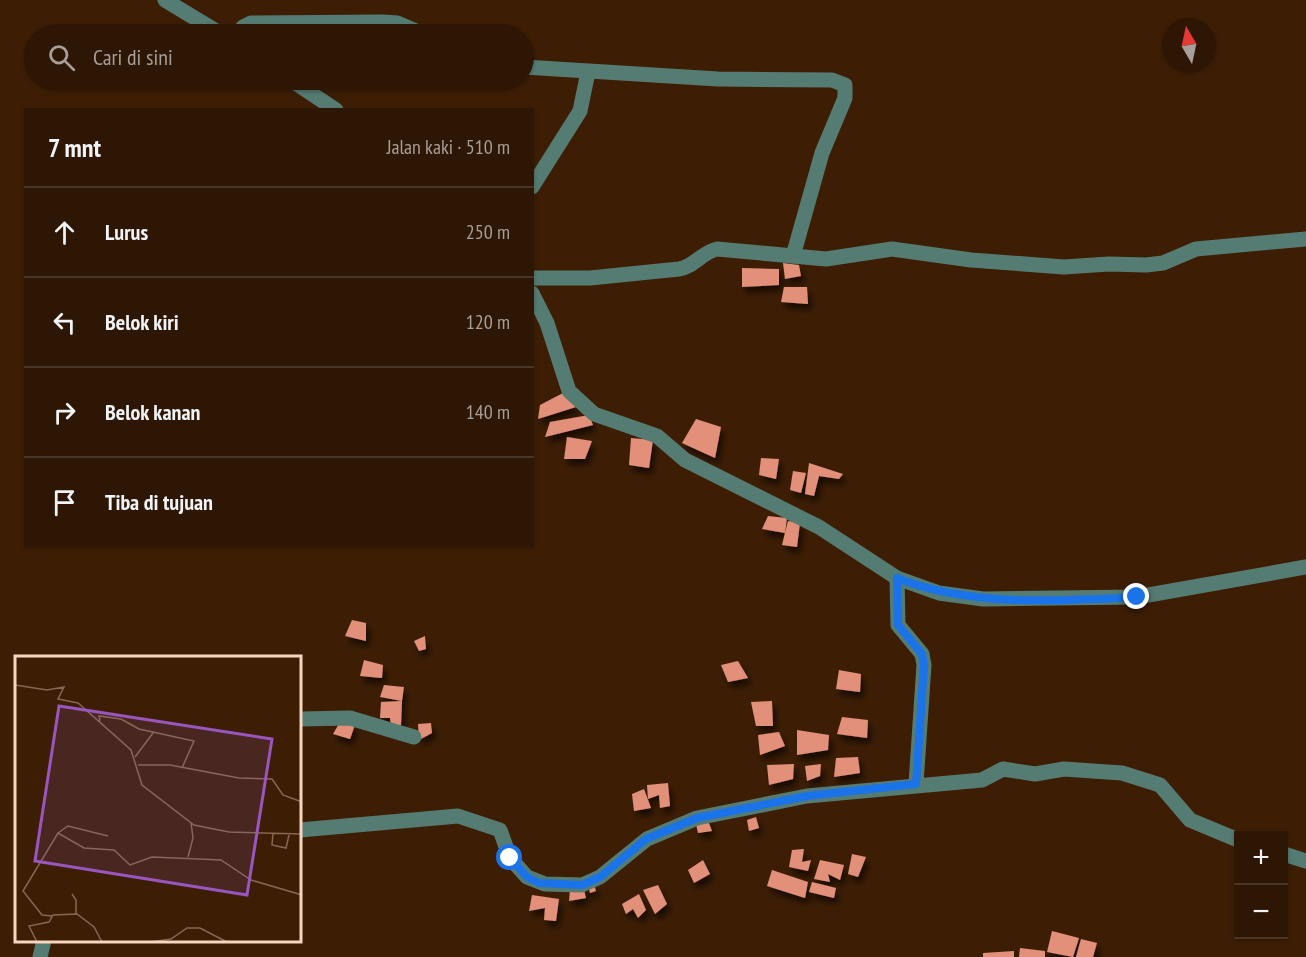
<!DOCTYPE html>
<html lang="id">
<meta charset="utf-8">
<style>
body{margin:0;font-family:"PT Sans Narrow",sans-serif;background:#3a2313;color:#f1f3f6}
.controls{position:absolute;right:18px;bottom:18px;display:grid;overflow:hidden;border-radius:0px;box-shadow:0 2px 4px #0004}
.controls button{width:54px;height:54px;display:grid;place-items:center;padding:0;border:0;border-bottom:2px solid #493526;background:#2e1604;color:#f1f3f6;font:30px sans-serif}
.compass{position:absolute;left:1162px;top:18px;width:54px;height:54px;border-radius:50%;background:#2e1604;box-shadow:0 2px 4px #0004;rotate:351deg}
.stop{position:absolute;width:18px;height:18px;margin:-14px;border:4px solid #1a73e8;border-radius:50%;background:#fff}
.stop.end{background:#1a73e8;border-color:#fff;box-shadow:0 2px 6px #0008}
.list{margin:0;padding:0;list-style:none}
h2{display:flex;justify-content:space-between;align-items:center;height:78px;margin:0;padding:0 24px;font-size:26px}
h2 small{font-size:20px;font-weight:400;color:#a79f9a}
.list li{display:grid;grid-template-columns:39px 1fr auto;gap:18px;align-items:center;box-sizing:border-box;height:90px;padding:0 24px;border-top:2px solid #493526}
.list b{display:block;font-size:22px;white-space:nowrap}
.list em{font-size:20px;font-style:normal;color:#a79f9a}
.icon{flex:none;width:33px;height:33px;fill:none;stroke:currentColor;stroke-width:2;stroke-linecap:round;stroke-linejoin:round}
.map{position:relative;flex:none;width:1306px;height:957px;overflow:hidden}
.search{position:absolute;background:#2e1604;box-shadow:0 2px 4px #0004;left:24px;top:24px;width:510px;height:66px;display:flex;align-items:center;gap:15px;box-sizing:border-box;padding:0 21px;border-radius:33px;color:#a79f9a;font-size:22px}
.panel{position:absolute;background:#2e1604;box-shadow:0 2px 4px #0004;left:24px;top:108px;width:510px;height:438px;border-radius:0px}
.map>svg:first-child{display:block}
.building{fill:#e29079;filter:url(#shadow)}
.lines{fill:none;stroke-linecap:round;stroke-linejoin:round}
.minor{stroke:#557c72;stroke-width:15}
.route{stroke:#1a73e8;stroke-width:8}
.inset-road{fill:none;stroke:#88674f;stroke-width:1.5}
.view{fill:#9a56bf;fill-opacity:0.15;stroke:#9a56bf;stroke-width:3}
.inset-edge{fill:none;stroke:#f8d5be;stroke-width:3}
</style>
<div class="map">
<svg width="1306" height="957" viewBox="0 0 1306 957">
<defs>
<filter id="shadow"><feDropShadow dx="3.5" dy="6" stdDeviation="3" flood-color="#0009"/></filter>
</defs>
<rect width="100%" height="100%" fill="#3d1e05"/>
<g class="building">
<polygon points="783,263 799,265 801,276 785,279"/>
<polygon points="742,268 779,269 779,285 742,287"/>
<polygon points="784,287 807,287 808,304 781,302"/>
<polygon points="563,393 576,407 538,419 540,405"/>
<polygon points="589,415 593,425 545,437 550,422"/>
<polygon points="696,419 721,427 715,458 682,443"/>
<polygon points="567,437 592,441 585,459 564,459"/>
<polygon points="631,438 653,440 649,468 629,465"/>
<polygon points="761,458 779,459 776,479 759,475"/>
<polygon points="809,463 843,474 839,479 819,476 814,496 805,494"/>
<polygon points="793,471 806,473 801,493 790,490"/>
<polygon points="768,516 787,518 785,533 762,529"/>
<polygon points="788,521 800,523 797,547 782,545"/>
<polygon points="352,620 366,623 366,641 345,636"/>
<polygon points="425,636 426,649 419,651 414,641"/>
<polygon points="364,660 383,665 382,678 360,676"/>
<polygon points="738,661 748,678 728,682 721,665"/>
<polygon points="839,670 861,674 860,692 836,689"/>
<polygon points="384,685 404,687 402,701 380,697"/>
<polygon points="402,701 401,725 391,726 390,718 380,718 381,702"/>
<polygon points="772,701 773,726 756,726 751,702"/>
<polygon points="842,717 868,720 867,738 837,734"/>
<polygon points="340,722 355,725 350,739 333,734"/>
<polygon points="431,723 432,733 419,740 418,724"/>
<polygon points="797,730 829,735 828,750 797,755"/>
<polygon points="779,732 785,746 760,755 758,735"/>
<polygon points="858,757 860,773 834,777 836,758"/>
<polygon points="794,764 793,779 769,785 767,765"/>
<polygon points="821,764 820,776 807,781 805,766"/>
<polygon points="668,783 670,806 660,808 659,795 648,799 647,785"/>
<polygon points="644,789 651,808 634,811 632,794"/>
<polygon points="756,817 759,828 749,831 747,820"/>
<polygon points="707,818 712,831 698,833 695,820"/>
<polygon points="804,849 802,862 811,860 808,871 789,867 792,850"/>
<polygon points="852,854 866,857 858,877 848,874"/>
<polygon points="703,860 710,874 694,883 688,870"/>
<polygon points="820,860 844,865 840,880 828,874 830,882 814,879"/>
<polygon points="772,870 808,882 805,898 767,886"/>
<polygon points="812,882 836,888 834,898 809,892"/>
<polygon points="594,884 596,891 590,893 589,889 584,890 586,898 569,901 570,889"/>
<polygon points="658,885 667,904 655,914 643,890"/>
<polygon points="639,894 646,910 638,918 633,909 626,914 622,904"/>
<polygon points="532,895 559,899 556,921 544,920 545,908 529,911"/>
<polygon points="1052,931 1079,938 1073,957 1047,952"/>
<polygon points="1081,939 1097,943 1093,957 1076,957"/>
<polygon points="1020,948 1045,951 1045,957 1019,957"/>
<polygon points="1014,951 1014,957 983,957 983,953"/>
</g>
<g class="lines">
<g class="minor">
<polyline points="165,0 221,34"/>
<polyline points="244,34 243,27 251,23 383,22 397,23 423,34"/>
<polyline points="524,67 718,79 832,80 845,85 845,98 822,153 793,256"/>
<polyline points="291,80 336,110"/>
<polyline points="532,187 580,111 588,72"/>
<path d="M532 278H590L679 269C694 267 702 252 717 249L826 259 892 249 971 260 1064 267 1109 264 1146 265 1163 263 1196 249 1306 239"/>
<polyline points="532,293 547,323 569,391 594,414 657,436 685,460 819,527 897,578 939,593 983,599 1137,597 1306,567"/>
<polyline points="897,578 898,625 922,654 924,665 916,784"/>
<polyline points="300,719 350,718 414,737"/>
<polyline points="300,830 458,816 500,830 510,858 527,877 545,884 582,885 600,877 647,839 697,818 807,796 982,780 1003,769 1035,774 1064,769 1122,773 1160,785 1190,820 1238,840"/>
<polyline points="1284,854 1306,861"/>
<polyline points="40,957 44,940"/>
</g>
</g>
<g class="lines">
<path class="route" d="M510 858 527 877 539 883 582 885 600 877 646 839 697 818 807 796 916 784 924 665 922 654 898 625 897 578C969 607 1060 601 1137 597"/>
</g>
<g transform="translate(15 656)">
<rect width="286" height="286" fill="#3d1e05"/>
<path class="inset-road" d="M0 29 32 34 49 31 43 43 63 47 116 94 127 129 179 169 214 176 287 178M85 65 84 60 106 63 124 73 179 85 167 112M120 101 138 77M123 109H155L224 122 257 123 268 139 287 146M43 177 53 170 93 180M258 177 257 189 271 192 274 179M173 201 178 182 176 167M57 238 61 244V258M37 260 27 259 8 235 43 177 69 192 99 194 115 209 137 201 206 204 236 224 287 239M22 286 14 270 34 266 38 259 62 258 79 271 87 286M135 286 156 283 172 272H185L212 286"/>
<path class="view" d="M44 50 257 83 232 239 20 205Z"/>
<rect width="286" height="286" class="inset-edge"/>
</g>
</svg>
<div class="controls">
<button>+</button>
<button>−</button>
</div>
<svg class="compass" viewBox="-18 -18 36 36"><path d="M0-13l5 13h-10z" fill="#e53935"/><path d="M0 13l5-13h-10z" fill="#a79f9a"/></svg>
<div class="stop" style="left:510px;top:858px"></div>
<div class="stop end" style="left:1137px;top:597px"></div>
<div class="search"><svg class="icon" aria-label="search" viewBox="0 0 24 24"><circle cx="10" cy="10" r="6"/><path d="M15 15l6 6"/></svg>Cari di sini</div>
<section class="panel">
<h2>7 mnt<small>Jalan kaki · 510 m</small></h2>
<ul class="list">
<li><svg class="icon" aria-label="ahead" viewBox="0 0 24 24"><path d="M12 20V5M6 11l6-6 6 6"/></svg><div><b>Lurus</b></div><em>250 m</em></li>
<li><svg class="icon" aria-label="left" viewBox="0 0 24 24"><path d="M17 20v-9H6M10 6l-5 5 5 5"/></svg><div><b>Belok kiri</b></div><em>120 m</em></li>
<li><svg class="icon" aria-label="right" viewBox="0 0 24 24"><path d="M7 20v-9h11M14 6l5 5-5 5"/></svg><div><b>Belok kanan</b></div><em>140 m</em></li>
<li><svg class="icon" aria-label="arrive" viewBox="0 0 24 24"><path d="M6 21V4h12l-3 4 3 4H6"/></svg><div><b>Tiba di tujuan</b></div></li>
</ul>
</section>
</div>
